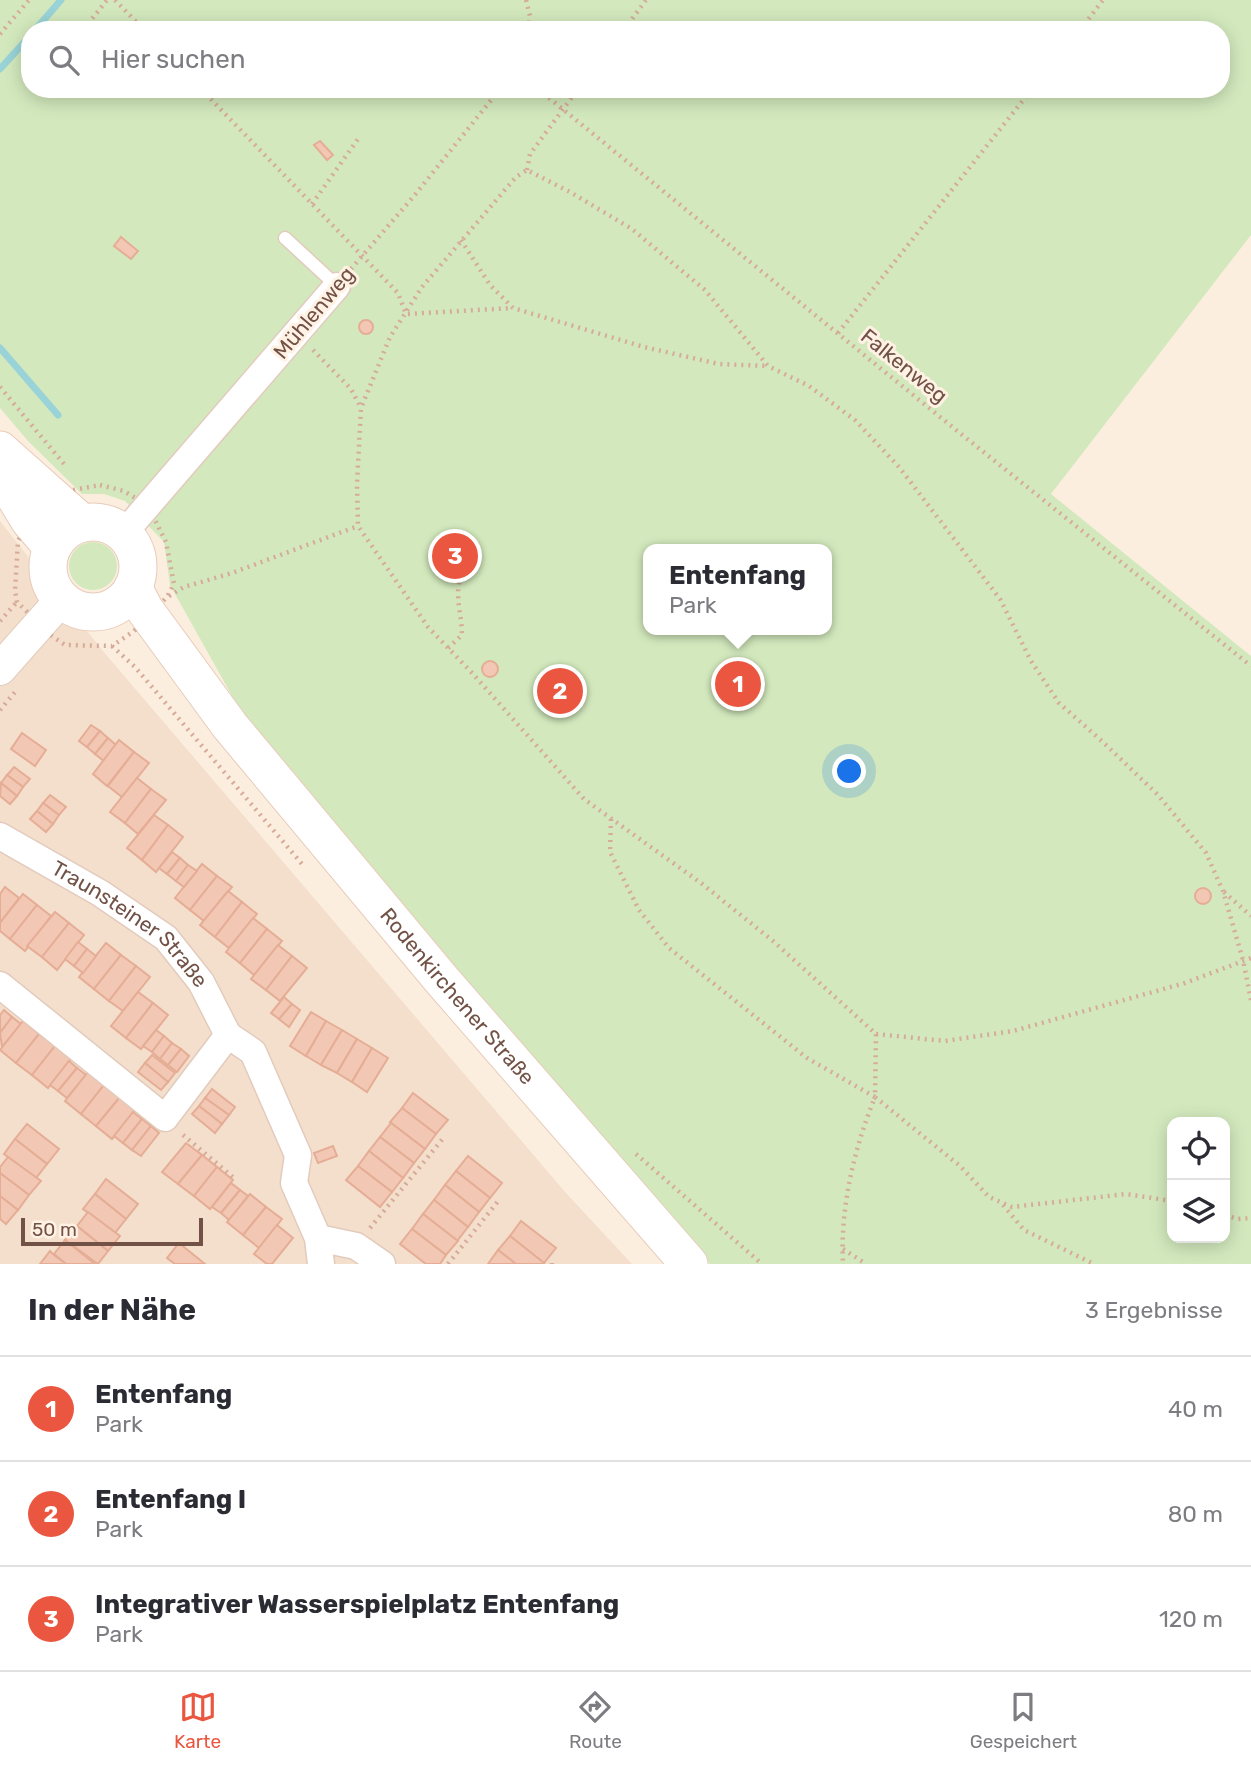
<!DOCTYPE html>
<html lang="de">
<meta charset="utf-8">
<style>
body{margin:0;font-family:Rubik,sans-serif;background:#f7f7f7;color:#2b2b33}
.controls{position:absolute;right:21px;bottom:21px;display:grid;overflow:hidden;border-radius:14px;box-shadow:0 4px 18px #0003}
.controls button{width:63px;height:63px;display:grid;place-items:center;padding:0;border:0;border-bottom:2px solid #e1e1e2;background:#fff;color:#2b2b33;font:35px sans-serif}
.scale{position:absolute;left:21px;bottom:18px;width:182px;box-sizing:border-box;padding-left:7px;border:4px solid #725246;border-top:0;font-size:19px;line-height:24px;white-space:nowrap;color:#725246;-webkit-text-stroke:5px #fff2e4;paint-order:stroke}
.you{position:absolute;left:850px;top:772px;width:24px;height:24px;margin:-18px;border:5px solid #fff;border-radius:50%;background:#1a73e8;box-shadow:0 0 0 10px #1a73e833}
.badge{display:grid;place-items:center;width:46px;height:46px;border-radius:50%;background:#ea563f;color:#fff;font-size:23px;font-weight:700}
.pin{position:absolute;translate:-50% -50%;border:4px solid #fff;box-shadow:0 2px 7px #0006}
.popup{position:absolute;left:643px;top:544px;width:189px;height:91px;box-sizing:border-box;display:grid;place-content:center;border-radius:14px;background:#fff;filter:drop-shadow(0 2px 5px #0005);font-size:23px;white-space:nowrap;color:#7c7c81}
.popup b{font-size:26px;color:#2b2b33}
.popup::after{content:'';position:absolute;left:50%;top:100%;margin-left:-14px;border:14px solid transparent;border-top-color:#fff}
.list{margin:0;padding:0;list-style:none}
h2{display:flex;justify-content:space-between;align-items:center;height:91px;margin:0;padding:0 28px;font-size:30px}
h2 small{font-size:23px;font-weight:400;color:#7c7c81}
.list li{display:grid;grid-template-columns:46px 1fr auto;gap:21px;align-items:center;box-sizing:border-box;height:105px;padding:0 28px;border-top:2px solid #e1e1e2}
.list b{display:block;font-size:26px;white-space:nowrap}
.list p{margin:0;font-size:23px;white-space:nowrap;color:#7c7c81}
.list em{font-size:23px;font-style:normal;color:#7c7c81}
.icon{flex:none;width:38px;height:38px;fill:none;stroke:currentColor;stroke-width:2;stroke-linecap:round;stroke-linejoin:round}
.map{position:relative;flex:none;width:1251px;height:1264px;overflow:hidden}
.search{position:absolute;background:#fff;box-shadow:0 4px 18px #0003;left:21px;right:21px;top:21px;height:77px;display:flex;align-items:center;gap:18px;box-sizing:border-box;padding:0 24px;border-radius:28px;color:#7c7c81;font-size:26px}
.sheet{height:406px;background:#fff}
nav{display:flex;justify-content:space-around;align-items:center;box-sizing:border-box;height:98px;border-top:2px solid #e1e1e2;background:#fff;font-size:19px;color:#7c7c81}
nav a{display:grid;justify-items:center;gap:4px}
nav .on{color:#ea563f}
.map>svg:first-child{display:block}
.residential{fill:#f4dfcc}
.green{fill:#d3e9bd;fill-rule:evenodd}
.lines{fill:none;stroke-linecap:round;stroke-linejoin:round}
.stream{stroke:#99d3d7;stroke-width:7}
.building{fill:#f2c8b5;stroke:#e5ad95;stroke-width:2}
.service-casing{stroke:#e2cbbd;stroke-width:15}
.minor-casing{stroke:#e2cbbd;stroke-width:29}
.tertiary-casing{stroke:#e2cbbd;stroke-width:34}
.secondary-casing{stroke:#e7cbba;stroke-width:39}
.path{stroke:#d6ab99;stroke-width:4.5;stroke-dasharray:2 5;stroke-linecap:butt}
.service{stroke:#fff;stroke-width:12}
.minor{stroke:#fff;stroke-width:26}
.tertiary{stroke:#fff;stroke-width:32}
.secondary{stroke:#fff;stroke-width:37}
.labels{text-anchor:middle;stroke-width:6;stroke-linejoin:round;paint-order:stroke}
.street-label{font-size:21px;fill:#725246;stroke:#fff2e4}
</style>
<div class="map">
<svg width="1251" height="1264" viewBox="0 0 1251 1264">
<rect width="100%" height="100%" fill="#fceede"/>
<polygon class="residential" points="0,521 103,651 566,1193 632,1264 0,1264"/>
<g class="green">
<path d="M0 0H1251V235L1051 494 1251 656V1264H710L459 977 241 712 170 585 164 542 125 501 104 494H82L28 441 0 408ZM30 30H1221V89H30ZM649 549H827V630H649ZM1172 1122H1225V1238H1172Z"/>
<circle cx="93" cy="566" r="24"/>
</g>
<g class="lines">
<g class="stream">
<polyline points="35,30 61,0"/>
<polyline points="0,69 30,36"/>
<polyline points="0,348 58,415"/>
</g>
</g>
<g class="building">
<polygon points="320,141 333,155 327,160 314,145"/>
<polygon points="121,237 138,251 131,259 114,246"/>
<circle cx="366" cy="327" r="7"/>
<circle cx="490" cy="669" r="8"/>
<polygon points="91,725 100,731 87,747 79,741"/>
<polygon points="100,731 108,738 95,754 87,747"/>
<polygon points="22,733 46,750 35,766 11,749"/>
<polygon points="108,738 116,745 104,761 95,754"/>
<polygon points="119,740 134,752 107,786 93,774"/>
<polygon points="134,752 149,763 122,797 108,786"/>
<polygon points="14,767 30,779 23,787 7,775"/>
<polygon points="7,775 23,787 17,796 1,783"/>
<polygon points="137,778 151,789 125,823 110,812"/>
<polygon points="1,783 17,796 10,804 0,796"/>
<polygon points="151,789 166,800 138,834 125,823"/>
<polygon points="50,795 66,807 59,815 43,803"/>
<polygon points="43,803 59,815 53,824 37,811"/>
<polygon points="37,811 53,824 46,832 30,819"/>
<polygon points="154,815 168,825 142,860 127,848"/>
<polygon points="168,825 183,837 156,872 142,860"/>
<polygon points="172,852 180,858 167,874 159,868"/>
<polygon points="180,858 188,865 176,881 167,874"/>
<polygon points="202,864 217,876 190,910 175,898"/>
<polygon points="188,865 197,871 184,887 176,881"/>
<polygon points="217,876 232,887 204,921 190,910"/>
<polygon points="5,887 19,898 0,923 0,894"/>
<circle cx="1203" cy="896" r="8"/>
<polygon points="228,891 242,902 215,937 200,925"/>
<polygon points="23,894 37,905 10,939 0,931 0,923"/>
<polygon points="242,902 257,914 229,948 215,937"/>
<polygon points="37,905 51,916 25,951 10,939"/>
<polygon points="55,912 69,923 42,957 27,946"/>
<polygon points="253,918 267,929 240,963 226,952"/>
<polygon points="69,923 84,935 57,970 42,957"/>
<polygon points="267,929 282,941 254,975 240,963"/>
<polygon points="78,942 87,949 74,966 65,959"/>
<polygon points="106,943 121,955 94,989 79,977"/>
<polygon points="278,945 292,956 266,990 251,979"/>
<polygon points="87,949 96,956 83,973 74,966"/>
<polygon points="121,955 136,966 109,1001 94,989"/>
<polygon points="292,956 307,968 280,1001 266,990"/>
<polygon points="136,966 150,977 123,1011 109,1001"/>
<polygon points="138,992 153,1003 126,1038 111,1026"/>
<polygon points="284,997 292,1004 279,1019 271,1013"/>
<polygon points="153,1003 168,1015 141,1049 126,1038"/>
<polygon points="292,1004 300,1010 289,1027 279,1019"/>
<polygon points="4,1010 12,1017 0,1033 0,1015"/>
<polygon points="311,1012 326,1021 306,1056 290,1046"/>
<polygon points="12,1017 21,1024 2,1047 0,1033"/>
<polygon points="23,1021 39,1034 16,1063 0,1050"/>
<polygon points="326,1021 342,1030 321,1065 306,1056"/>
<polygon points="156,1030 164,1036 152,1052 143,1046"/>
<polygon points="342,1030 357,1039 337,1073 321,1065"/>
<polygon points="39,1034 55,1046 32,1075 16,1063"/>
<polygon points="164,1036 172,1043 160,1059 152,1052"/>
<polygon points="357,1039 372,1048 352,1082 337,1073"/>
<polygon points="172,1043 181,1049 168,1065 160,1059"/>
<polygon points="55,1046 71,1059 48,1088 32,1075"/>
<polygon points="372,1048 388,1058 367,1092 352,1082"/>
<polygon points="181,1049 189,1056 177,1072 168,1065"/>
<polygon points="152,1055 175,1073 168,1082 145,1063"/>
<polygon points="69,1061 77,1068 58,1091 50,1085"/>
<polygon points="145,1063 168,1082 161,1090 138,1072"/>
<polygon points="77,1068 86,1075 67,1098 58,1091"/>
<polygon points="88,1072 104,1085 81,1114 65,1101"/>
<polygon points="104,1085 120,1097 96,1126 81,1114"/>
<polygon points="212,1089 235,1107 229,1115 205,1098"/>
<polygon points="413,1093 448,1120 436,1134 402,1108"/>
<polygon points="120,1097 136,1110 112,1139 96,1126"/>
<polygon points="205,1098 229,1115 222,1124 199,1106"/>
<polygon points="199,1106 222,1124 215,1133 192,1114"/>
<polygon points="402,1108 436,1134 425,1149 390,1122"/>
<polygon points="133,1112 142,1119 123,1143 114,1136"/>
<polygon points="142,1119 151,1126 132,1150 123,1143"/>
<polygon points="391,1123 425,1149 414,1163 380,1137"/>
<polygon points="27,1124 59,1149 47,1164 15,1139"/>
<polygon points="151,1126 159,1133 141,1156 132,1150"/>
<polygon points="380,1137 414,1163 403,1178 369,1151"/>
<polygon points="15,1139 47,1164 36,1178 4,1154"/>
<polygon points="186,1143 202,1155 178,1184 162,1172"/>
<polygon points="333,1146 337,1156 318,1163 314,1153"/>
<polygon points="369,1151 403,1178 392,1192 358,1166"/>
<polygon points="202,1155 217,1167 194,1196 178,1184"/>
<polygon points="468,1156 502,1183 490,1198 456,1171"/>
<polygon points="8,1157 41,1181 29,1195 0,1173 0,1167"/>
<polygon points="358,1166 392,1192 380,1207 346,1180"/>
<polygon points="217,1167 233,1180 210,1209 194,1196"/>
<polygon points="456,1171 490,1198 479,1212 445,1185"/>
<polygon points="0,1173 29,1195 18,1210 0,1196"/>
<polygon points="106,1179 138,1204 126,1219 95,1194"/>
<polygon points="231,1183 240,1190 221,1213 212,1207"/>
<polygon points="445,1185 479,1212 468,1227 434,1200"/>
<polygon points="240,1190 248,1196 229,1220 221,1213"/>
<polygon points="95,1194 126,1219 115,1233 83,1209"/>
<polygon points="250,1194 266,1207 243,1235 227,1222"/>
<polygon points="0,1196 18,1210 6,1224 0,1219"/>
<polygon points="434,1200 468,1227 457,1241 423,1214"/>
<polygon points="266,1207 282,1219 259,1248 243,1235"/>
<polygon points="88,1212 120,1236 108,1251 77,1226"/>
<polygon points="423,1214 458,1241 446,1255 412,1229"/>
<polygon points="521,1221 556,1248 544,1263 510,1236"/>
<polygon points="277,1225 293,1238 272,1264 267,1264 254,1254"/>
<polygon points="77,1226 108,1251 98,1264 65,1240"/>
<polygon points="412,1229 446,1255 440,1264 426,1264 400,1244"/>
<polygon points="510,1236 544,1263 543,1264 516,1264 498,1250"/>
<polygon points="65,1240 95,1264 66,1264 54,1254"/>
<polygon points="179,1243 205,1264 175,1264 167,1258"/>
<polygon points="498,1250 516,1264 488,1264"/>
<polygon points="50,1251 54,1255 66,1264 40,1264"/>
</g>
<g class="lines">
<defs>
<polyline id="service" points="285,238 337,286"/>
<g id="minor">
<polyline points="124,533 337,286"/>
<path id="s1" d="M0 836 100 893 166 938 201 982 228 1035 253 1052 298 1155 294 1183 318 1238 321 1264"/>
<polyline points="0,985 165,1118 228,1035"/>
<polyline points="318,1238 356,1246 382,1264"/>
</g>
<polyline id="tertiary" points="0,669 61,600"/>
<g id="secondary">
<polyline points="0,450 82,523"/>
<polyline points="0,472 29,520 52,547"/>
<circle cx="93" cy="567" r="45"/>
<path id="s2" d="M133 587 145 610 230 726 441 979 689 1264"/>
</g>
</defs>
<use href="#service" class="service-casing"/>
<use href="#minor" class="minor-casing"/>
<use href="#tertiary" class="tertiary-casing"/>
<use href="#secondary" class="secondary-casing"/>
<g class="path">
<polyline points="115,0 144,30"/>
<polyline points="526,0 530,16 528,30"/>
<polyline points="88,24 107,0"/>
<polyline points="624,30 646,0"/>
<polyline points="1080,30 1103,0"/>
<polyline points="0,34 29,0"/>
<polyline points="201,89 398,293 406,314 513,308"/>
<polyline points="538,89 961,434 1251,666"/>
<polyline points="527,170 530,154 578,89"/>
<polyline points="312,204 358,139"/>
<polyline points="461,240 490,285 513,308 644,347 719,364 768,366"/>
<polyline points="351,269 414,196 500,89"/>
<polyline points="838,333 1032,89"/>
<polyline points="313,350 351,389 361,408"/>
<polyline points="0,387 64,464"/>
<polygon points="100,485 124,491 148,506 166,542 174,584 167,597 134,631 112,646 65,645 52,636 17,602 15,590 18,541 29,520 53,497 73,490"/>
<polyline points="169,596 184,587 232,573 358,526"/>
<polyline points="0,621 17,602"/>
<polyline points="112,646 135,667 302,864"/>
<path d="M448 648 462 635C462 613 452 590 464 570"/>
<polyline points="0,710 15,692"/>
<path d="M611 819 610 852 639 910 669 948 807 1058 875 1097C854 1149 840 1208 843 1264"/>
<polyline points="1224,892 1251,916"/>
<polyline points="876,1034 945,1041 1013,1031 1185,983 1251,958"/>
<polyline points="183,1135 234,1178"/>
<polyline points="636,1154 762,1264"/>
<polyline points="1172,1201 1126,1194 1012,1207 989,1197 960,1166 875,1097 876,1034 773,941 701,883 584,799 473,674 428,627 358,526 357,484 361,408 390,337 422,287 516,177 527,170 570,192 632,229 705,290 768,366 809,386 855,420 899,467 1000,599 1031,661 1059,703 1104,743 1158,795 1206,853 1223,891 1243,960 1251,1000"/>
<polyline points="1003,1205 1024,1230 1094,1264"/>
<polyline points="1225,1215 1238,1219 1251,1218"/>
<polyline points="370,1228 445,1136"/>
<polyline points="843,1249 866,1264"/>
<polyline points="448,1264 499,1200"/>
<polyline points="552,1264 552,1263"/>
</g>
<use href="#service" class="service"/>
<use href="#minor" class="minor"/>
<use href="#tertiary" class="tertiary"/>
<use href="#secondary" class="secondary"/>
</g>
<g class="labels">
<g class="street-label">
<text transform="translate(314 313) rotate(-50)" y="7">Mühlenweg</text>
<text transform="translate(904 366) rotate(39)" y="7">Falkenweg</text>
<text dy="7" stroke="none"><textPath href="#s1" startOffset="158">Traunsteiner Straße</textPath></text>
<text dy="7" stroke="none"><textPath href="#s2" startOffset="523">Rodenkirchener Straße</textPath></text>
</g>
</g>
</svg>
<div class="controls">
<button><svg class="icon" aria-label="locate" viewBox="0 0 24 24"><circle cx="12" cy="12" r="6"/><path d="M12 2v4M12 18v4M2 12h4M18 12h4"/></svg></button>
<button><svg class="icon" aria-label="layers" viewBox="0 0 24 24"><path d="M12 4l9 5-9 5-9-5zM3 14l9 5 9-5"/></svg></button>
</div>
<div class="scale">50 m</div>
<div class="you"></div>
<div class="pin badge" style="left:738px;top:684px">1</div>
<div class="popup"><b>Entenfang</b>Park</div>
<div class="pin badge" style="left:560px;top:691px">2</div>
<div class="pin badge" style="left:455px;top:556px">3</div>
<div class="search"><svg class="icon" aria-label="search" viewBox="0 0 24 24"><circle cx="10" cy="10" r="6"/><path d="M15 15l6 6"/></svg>Hier suchen</div>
</div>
<section class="sheet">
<h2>In der Nähe<small>3 Ergebnisse</small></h2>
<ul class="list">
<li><span class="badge">1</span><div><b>Entenfang</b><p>Park</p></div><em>40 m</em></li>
<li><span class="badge">2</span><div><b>Entenfang I</b><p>Park</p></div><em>80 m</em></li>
<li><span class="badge">3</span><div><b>Integrativer Wasserspielplatz Entenfang</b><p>Park</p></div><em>120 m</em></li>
</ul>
</section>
<nav>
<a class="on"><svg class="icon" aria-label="map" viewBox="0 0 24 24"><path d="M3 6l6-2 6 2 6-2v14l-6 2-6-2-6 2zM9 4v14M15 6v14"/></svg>Karte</a>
<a><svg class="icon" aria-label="directions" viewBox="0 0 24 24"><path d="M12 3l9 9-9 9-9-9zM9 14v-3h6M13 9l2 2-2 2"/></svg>Route</a>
<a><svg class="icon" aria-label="saved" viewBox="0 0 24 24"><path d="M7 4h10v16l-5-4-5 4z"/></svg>Gespeichert</a>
</nav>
